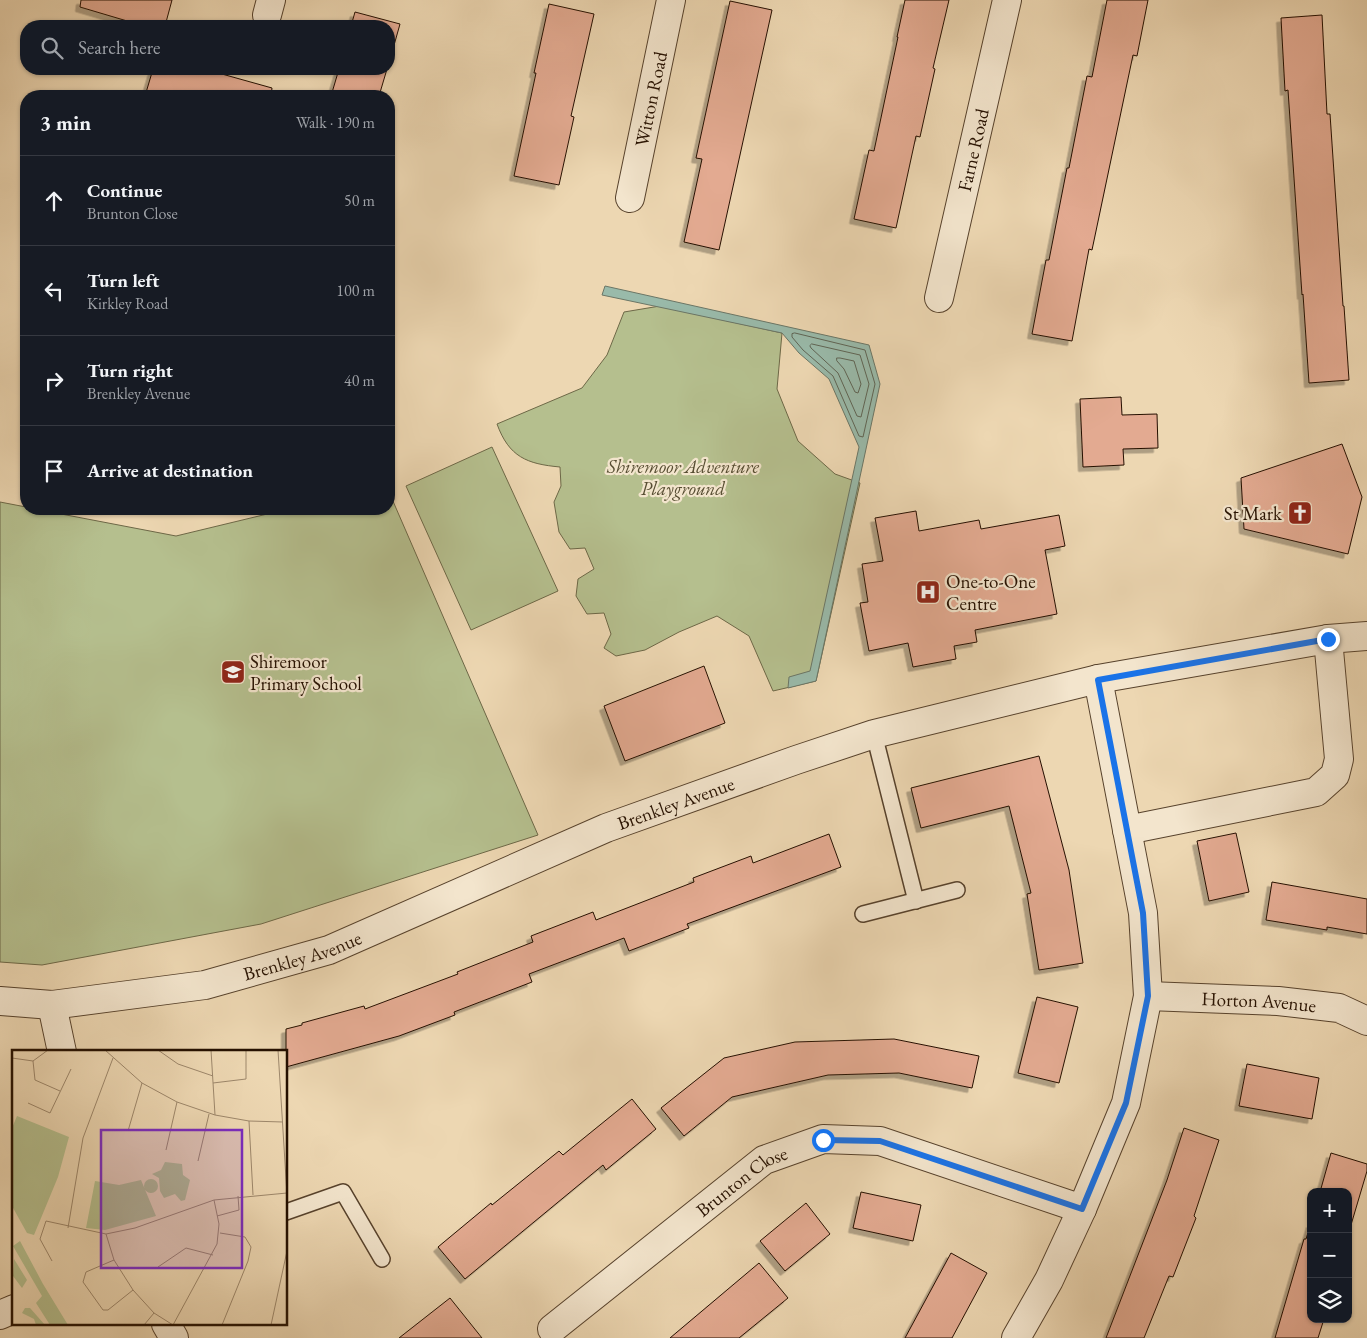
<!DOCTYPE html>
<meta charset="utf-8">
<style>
body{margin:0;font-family:"EB Garamond",serif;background:#242831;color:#f1f3f6}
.controls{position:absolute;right:15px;bottom:15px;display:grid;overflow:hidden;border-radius:10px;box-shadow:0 1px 4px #0004}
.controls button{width:45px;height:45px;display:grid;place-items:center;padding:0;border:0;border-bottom:1px solid #363941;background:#171b24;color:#f1f3f6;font:25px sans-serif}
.stop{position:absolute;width:15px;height:15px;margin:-11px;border:4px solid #1a73e8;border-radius:50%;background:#fff}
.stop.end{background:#1a73e8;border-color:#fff;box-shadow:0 1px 5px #0008}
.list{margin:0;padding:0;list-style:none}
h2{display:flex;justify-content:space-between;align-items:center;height:65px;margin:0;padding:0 20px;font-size:21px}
h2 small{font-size:16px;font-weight:400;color:#9ea1a6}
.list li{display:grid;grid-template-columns:32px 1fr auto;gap:15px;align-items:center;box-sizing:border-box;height:90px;padding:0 20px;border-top:1px solid #363941}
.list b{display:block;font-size:19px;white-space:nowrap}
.list p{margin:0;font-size:16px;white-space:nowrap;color:#9ea1a6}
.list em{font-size:16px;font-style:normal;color:#9ea1a6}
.icon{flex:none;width:28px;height:28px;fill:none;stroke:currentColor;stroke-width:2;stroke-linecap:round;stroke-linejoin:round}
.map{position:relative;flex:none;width:1367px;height:1338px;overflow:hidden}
.search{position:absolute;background:#171b24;box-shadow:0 1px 4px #0004;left:20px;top:20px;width:375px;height:55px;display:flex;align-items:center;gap:12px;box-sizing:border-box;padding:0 18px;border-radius:20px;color:#9ea1a6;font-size:19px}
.panel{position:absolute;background:#171b24;box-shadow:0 1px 4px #0004;left:20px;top:90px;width:375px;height:425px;border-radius:20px}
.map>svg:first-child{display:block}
.green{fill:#b5bf8e;stroke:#6d6847}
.water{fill:#99baaa;stroke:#6b7666}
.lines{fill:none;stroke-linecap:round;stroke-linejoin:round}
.shore{stroke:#5f6555;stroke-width:1}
.building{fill:#e3aa91;stroke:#251000;filter:url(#shadow)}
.service-casing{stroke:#57422c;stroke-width:18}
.minor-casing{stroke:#57422c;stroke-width:30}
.service{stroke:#f3e5cd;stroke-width:15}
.minor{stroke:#f3e5cd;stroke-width:28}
.route{stroke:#1a73e8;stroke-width:6}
.labels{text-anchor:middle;stroke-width:4.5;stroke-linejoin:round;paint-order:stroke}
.street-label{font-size:19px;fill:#251000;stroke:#f3e5cd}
.park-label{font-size:19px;font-style:italic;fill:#574d32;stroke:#f3e5cd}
.poi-label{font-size:19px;fill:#251000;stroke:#f3e5cd;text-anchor:start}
.inset-road{fill:none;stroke:#9d876b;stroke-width:1}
.view{fill:#7b2cbf;fill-opacity:0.15;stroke:#7b2cbf;stroke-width:2.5}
.inset-edge{fill:none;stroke:#251000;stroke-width:2.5}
</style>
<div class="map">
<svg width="1367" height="1338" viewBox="0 0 1367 1338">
<defs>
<filter id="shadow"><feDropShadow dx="-4.5" dy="4.5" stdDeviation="0" flood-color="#0004"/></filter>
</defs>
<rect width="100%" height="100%" fill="#edd7b2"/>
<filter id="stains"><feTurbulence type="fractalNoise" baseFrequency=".004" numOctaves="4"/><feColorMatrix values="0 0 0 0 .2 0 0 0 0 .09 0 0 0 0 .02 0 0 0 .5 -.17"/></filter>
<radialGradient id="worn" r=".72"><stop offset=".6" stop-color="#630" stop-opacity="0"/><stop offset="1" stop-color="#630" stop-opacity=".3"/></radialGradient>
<g class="green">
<path d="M660 306 782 333 777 389 798 441 835 474 860 483 816 681 773 691 749 636 717 616 679 632 645 650 616 656 604 648 611 634 604 613 587 614 576 596 578 579 594 569 585 548 570 549 559 532 554 502 561 486 560 467C527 464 509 457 497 424L582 388 607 355 624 312Z"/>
<polygon points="492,447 558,591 471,630 406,486"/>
<polygon points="389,492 538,835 261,924 42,965 0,962 0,502 26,507 26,509 35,509 176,536 288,509 389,509"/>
</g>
<polygon class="water" points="605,286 869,345 880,384 816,681 788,688 789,677 810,671 859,447 829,379 799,353 782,333 602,295"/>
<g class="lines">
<g class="shore">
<polygon points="795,333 865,350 875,384 863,437 859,436 833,376 803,350 792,337 792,334"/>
<polygon points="812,344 860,355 869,384 861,417 857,416 838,373 811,348 810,346"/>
<polygon points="837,358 840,358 854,361 861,384 858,393 855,392 844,369 837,361"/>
</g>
</g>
<g class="building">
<polygon points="81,0 172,0 165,26 144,26 80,7"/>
<polygon points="905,0 949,0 933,68 935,69 920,137 916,136 896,228 854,219 869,150 874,151 898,37 897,37"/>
<polygon points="1107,0 1148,0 1137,56 1133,55 1092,250 1089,249 1072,341 1032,334 1046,260 1049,260 1067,168 1069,168 1087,76 1092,77"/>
<polygon points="730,1 772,10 719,250 684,242 702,159 696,158"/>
<polygon points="549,4 594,14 571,116 574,117 559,185 514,176 536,73 534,73"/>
<polygon points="355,12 400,24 389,63 389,26 351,26"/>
<polygon points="1322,15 1327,114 1330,114 1343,306 1344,306 1349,380 1309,383 1303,294 1302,295 1288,90 1285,91 1281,18"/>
<polygon points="153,69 204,69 272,88 271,96 145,96"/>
<polygon points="339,69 387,69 379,96 331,96"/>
<polygon points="1121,397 1122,415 1157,414 1158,448 1123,449 1124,465 1083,467 1080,399"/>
<polygon points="1342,444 1362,497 1348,554 1244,529 1241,478"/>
<polygon points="916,511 919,531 979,520 981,529 1059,515 1065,546 1045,550 1057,614 975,630 977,642 954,646 956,659 913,667 908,643 869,651 860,603 868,602 862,564 883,561 875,518"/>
<polygon points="704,666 725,723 625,761 604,706"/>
<polygon points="1039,756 1069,870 1083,963 1039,970 1027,894 1031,893 1009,806 921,828 911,788"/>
<polygon points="1236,833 1249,892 1209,901 1197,841"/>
<polygon points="829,834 841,867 687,924 689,928 629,951 624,938 529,974 532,982 454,1012 455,1015 399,1036 286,1067 286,1029 302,1025 302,1023 364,1006 365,1009 458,974 457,972 533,942 531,936 593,912 596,920 694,882 693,878 751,856 753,863"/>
<polygon points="1272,882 1367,899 1367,934 1327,927 1327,930 1266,920"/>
<polygon points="1037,997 1078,1007 1059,1083 1018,1073"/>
<polygon points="894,1039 979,1056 972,1088 899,1073 828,1075 732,1097 684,1136 661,1108 724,1058 795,1042"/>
<polygon points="1247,1064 1319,1078 1312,1119 1239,1106"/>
<polygon points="632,1099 656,1129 606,1170 603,1165 465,1279 438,1247 491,1203 492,1205 559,1151 563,1155"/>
<polygon points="1184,1128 1219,1140 1194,1216 1196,1218 1173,1277 1169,1276 1144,1338 1106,1338 1167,1180"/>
<polygon points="1331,1153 1367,1164 1367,1171 1348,1235 1348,1192 1320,1192"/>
<polygon points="861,1192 921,1205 913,1241 853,1228"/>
<polygon points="806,1203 830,1234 785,1271 760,1241"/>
<polygon points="1311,1223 1311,1319 1324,1319 1318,1338 1275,1338 1304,1239 1306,1239"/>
<polygon points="951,1253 987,1273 952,1338 905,1338"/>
<polygon points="759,1263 788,1298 739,1338 670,1338"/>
<polygon points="450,1298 482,1338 399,1338"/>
</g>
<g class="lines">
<defs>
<g id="service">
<polyline points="874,734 916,901"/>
<polyline points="863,914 957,890"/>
<polyline points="286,1212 343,1192 382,1259"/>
</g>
<g id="minor">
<polyline points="267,15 271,0"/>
<path id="s1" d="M630 198 671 0"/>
<path id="s2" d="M939 298 1007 0"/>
<polyline points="1127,830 1316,792 1335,775 1339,759 1328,639"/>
<path id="s3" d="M1148 996 1278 1001 1339 1008 1367 1021"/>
<path id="s4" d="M0 1001 52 1005 205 985 329 950 606 828 796 760 874 734 1098 679 1328 639 1367 636"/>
<polyline points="52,1005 62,1052"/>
<polyline points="0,1315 14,1309"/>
<polyline points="166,1324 174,1338"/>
<path id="s5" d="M552 1329 764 1160 823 1139 880 1141 1082 1209"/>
<polyline points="1016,1338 1049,1280 1082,1209 1126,1103 1148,996 1143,913 1098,679"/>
</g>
</defs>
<use href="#service" class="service-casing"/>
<use href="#minor" class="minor-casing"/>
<use href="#service" class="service"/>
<use href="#minor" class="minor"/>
</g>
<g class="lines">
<polyline class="route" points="823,1140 880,1141 1082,1209 1126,1103 1148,996 1143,913 1098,680 1328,639"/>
</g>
<defs>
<symbol id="church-square" viewBox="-11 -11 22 22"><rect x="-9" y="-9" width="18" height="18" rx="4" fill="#8f2418" stroke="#f3e5cd"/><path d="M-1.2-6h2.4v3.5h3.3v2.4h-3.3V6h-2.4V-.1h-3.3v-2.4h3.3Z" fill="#fff"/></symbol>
<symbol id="hospital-square" viewBox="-11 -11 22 22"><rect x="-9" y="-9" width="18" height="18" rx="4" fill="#8f2418" stroke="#f3e5cd"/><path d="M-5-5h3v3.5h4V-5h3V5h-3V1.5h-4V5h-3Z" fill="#fff"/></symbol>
<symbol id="school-square" viewBox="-11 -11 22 22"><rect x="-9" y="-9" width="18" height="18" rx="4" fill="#8f2418" stroke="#f3e5cd"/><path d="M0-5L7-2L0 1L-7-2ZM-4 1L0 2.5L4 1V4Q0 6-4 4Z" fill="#fff"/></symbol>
</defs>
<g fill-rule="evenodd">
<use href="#church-square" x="1286" y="499" width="28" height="28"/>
<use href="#hospital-square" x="914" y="578" width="28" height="28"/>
<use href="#school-square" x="219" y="658" width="28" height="28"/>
</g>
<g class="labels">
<g class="street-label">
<text dy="7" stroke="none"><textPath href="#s1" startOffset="101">Witton Road</textPath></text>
<text dy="7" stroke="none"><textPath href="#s2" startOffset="152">Farne Road</textPath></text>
<text dy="7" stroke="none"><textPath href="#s4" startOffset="712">Brenkley Avenue</textPath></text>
<text dy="7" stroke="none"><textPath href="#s4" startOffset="308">Brenkley Avenue</textPath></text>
<text dy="7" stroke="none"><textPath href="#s3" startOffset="111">Horton Avenue</textPath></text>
<text dy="7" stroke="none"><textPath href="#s5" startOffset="241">Brunton Close</textPath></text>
</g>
<g class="park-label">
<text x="683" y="473">Shiremoor Adventure<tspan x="683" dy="22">Playground</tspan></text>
</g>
<g class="poi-label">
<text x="1282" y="520" text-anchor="end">St Mark</text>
<text x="946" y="588">One-to-One<tspan x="946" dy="22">Centre</tspan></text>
<text x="250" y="668">Shiremoor<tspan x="250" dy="22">Primary School</tspan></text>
</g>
</g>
<g transform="translate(12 1050)">
<rect width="275" height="275" fill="#edd7b2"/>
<path d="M5 66 57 87 46 127 22 185 15 183 0 156V78ZM153 112 170 114 171 125 178 130 173 150 169 151 163 144 152 148 148 141 147 128 140 124 149 120ZM132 136a7 7 0 1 1 14 0a7 7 0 1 1-14 0ZM129 130 144 166 93 180 74 178 83 131 107 135ZM8 191 31 234 56 275H38L24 253 30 246 1 196ZM2 209 15 230 10 238 1 226ZM13 258H18L33 275H24L22 269 10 263Z" fill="#b5bf8e"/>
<path class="inset-road" d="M93 0 130 33 165 52 203 65 237 71 271 72M146 0 166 14 201 26M199 0 203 65M266 0 275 145M0 8 21 11 36 0M21 11 23 30 48 41M201 33 234 29V0M16 53 38 63 59 19M237 71 241 145M116 81 130 33M154 100 165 52M186 111 197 64M205 166 227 160 226 146M56 178 71 88 101 8M208 183 233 187 239 197 236 211 210 275M94 184 102 210 121 240 142 263 161 275M102 210 74 222 71 232 91 260H96L121 240M40 211 28 189 34 171 94 184 123 178 202 150 275 143M146 217 174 198 201 205M132 275 142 263M161 275 205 194 207 174 202 150M259 275 275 201"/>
<path class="view" d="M89 80H230V218H89Z"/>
<rect width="275" height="275" class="inset-edge"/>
</g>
<rect width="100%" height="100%" filter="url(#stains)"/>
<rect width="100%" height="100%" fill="url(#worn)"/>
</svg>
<div class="controls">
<button>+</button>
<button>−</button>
<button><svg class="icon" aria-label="layers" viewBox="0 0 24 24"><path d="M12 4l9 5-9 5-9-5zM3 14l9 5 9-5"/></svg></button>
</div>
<div class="stop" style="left:823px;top:1140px"></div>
<div class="stop end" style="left:1328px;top:639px"></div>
<div class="search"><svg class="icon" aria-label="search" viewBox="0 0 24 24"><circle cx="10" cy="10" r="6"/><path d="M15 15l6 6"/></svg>Search here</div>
<section class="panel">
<h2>3 min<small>Walk · 190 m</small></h2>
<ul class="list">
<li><svg class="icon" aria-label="ahead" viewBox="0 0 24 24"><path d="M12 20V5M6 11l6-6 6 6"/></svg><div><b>Continue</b><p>Brunton Close</p></div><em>50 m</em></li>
<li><svg class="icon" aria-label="left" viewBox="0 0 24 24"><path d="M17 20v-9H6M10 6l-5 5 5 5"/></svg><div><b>Turn left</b><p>Kirkley Road</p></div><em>100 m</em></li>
<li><svg class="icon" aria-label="right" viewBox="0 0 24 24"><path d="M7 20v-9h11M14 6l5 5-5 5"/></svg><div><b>Turn right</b><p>Brenkley Avenue</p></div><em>40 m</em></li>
<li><svg class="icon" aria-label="arrive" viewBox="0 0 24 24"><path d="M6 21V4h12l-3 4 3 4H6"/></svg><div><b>Arrive at destination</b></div></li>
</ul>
</section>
</div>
